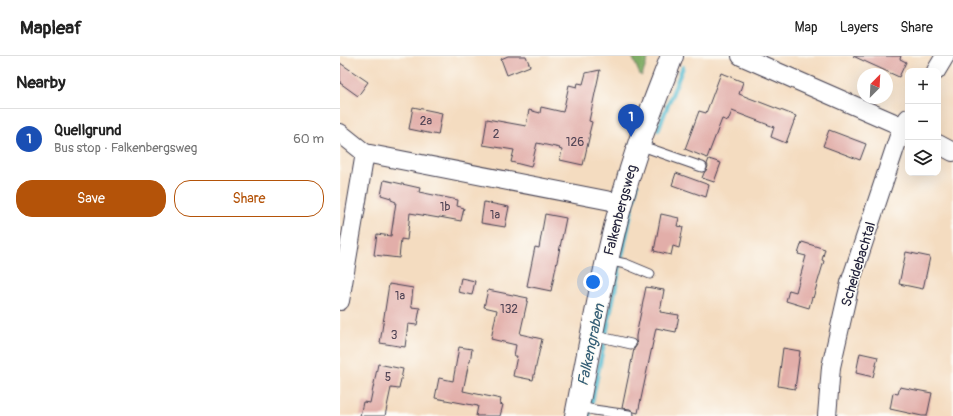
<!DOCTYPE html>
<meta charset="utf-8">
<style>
body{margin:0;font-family:Pangolin,sans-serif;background:#f6f6f6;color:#222}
.controls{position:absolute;right:12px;top:12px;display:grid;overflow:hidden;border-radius:8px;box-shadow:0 4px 16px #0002}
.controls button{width:36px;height:36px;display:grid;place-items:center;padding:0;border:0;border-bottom:1px solid #e0e0e0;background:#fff;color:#222;font:20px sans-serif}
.compass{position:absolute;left:517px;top:12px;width:36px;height:36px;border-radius:50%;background:#fff;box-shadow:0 4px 16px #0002;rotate:24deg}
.you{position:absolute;left:253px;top:226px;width:14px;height:14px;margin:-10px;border:3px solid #fff;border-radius:50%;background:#1a73e8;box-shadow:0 0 0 6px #1a73e833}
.badge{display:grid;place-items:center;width:26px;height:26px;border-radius:50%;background:#b45309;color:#fff;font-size:13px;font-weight:700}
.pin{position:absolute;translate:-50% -33px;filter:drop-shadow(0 1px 2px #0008)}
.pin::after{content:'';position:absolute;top:21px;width:14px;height:12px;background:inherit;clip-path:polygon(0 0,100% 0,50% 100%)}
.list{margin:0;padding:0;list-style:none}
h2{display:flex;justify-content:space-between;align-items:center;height:52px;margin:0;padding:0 16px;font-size:17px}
h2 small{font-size:13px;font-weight:400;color:#767676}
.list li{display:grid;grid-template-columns:26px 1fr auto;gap:12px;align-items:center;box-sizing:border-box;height:60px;padding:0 16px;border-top:1px solid #e0e0e0}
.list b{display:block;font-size:15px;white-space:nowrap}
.list p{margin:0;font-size:13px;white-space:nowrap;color:#767676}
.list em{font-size:13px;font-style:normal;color:#767676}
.actions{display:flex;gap:8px;padding:12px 16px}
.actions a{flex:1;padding:9px 0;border:1px solid #b45309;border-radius:16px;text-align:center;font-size:14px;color:#b45309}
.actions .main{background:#b45309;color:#fff}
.icon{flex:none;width:22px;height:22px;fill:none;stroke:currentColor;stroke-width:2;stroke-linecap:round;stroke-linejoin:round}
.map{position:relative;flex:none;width:613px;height:360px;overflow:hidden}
header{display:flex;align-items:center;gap:24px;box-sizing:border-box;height:56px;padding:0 20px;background:#fff;border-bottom:1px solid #e0e0e0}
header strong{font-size:19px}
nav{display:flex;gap:22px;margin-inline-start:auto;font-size:14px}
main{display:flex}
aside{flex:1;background:#fff}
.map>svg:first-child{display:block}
.forest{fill:#80ad66;stroke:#516850}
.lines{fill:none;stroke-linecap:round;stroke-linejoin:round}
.stream{stroke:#52bacf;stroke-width:4.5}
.building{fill:#e2aea9}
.service-casing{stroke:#423e4f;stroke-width:11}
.minor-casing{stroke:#423e4f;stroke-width:20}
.tertiary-casing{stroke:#423e4f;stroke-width:24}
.service{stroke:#fff;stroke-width:9}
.minor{stroke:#fff;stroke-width:18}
.tertiary{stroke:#fff;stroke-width:22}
.labels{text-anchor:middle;stroke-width:3;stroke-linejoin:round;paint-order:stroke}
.number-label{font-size:12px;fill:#524556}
.street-label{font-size:14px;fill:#22223b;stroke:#fdfcf7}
.water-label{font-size:15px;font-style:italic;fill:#355f76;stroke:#fdfcf7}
</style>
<header>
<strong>Mapleaf</strong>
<nav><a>Map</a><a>Layers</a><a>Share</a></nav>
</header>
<main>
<aside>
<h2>Nearby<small></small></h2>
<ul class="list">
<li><span class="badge" style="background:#1a4fb4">1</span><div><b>Quellgrund</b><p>Bus stop · Falkenbergsweg</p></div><em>60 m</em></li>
</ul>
<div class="actions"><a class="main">Save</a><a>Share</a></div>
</aside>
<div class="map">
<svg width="613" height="360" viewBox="0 0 613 360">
<rect width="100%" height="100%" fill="#fdfcf7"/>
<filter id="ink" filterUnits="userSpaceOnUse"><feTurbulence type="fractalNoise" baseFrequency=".025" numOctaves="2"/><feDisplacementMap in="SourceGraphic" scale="8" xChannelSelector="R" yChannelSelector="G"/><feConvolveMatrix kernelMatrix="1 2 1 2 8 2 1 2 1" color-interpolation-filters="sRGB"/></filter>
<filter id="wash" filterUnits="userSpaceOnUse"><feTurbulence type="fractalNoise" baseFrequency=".012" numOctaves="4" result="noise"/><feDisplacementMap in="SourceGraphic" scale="16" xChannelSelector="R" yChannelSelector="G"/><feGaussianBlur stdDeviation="0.9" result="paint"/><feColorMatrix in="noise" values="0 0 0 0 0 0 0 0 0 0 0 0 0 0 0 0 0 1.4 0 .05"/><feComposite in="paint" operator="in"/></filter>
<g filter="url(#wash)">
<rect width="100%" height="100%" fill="#f4dcc0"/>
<polygon class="forest" points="292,0 309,0 302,20 300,19"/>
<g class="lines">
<g class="stream">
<polyline points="318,74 343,11"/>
<polyline points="249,360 285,185 297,129"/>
</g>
</g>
<g id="blocks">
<g class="building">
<polygon points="168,0 186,0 190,10 167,19 161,3"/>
<polygon points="513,0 561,0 560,3 566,6 559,21"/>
<polygon points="0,7 28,26 18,40 0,27"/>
<polygon points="260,14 249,65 252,66 249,78 250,78 243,109 220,104 222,94 219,93 220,92 197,87 191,111 171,106 174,94 143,89 147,63 186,70 189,54 200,57 201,51 223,56 229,29 237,31 238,27 243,28 246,17"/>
<polygon points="381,17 403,26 399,38 456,60 446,87 431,81 434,71 392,55 388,65 382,63 367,102 345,93 359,55 366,57"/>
<polygon points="73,51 102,57 98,79 69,73"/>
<polygon points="489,74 526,88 520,104 483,90"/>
<polygon points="369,103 381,107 374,126 362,122 364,117 367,113 368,110 367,108"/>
<polygon points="336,117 369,129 366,141 332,129"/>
<polygon points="44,124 80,132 79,136 118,144 117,150 124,152 121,165 99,161 99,162 70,157 67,184 61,183 59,202 34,199 37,178 51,180 56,146 51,144 51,142 41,139"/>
<polygon points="144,146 169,151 165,171 141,167"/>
<polygon points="205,158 226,162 211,235 187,230 195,191 199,192"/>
<polygon points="321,158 339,162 337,170 343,171 339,192 333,190 331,199 314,195"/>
<polygon points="462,186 485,193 482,204 484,205 473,242 472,241 469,252 446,245 449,234 456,236 466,200 458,198"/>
<polygon points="566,196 590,201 583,233 559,228"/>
<polygon points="121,222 135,225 132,239 118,236"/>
<polygon points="49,228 73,232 71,251 80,252 77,269 68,268 65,291 40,287"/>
<polygon points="306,231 324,234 320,256 339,259 336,276 316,272 298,357 294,356 290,353 282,352 294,293 297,289 296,284 296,280"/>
<polygon points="148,234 188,242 180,278 202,283 193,324 173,320 177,300 174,300 176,289 151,283 157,254 144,251"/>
<polygon points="119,291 132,293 130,306 129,306 123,335 161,343 160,348 163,349 160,360 136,360 138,350 95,342 99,322 113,325"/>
<polygon points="443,292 460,295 455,333 438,330"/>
<polygon points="520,297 538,301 533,321 516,317"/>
<polygon points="38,308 63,313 59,333 51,332 45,360 20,360 23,346 30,347"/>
<polygon points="560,331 592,337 587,360 582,360 550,353 553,337 558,338"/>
</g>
</g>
</g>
<g filter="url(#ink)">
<use href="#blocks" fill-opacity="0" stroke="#423e4f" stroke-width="1"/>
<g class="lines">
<defs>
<g id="service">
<polyline points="299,89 362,111"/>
<polyline points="267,204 286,208 310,218"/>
<polyline points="252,279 291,288"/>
<polyline points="237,350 254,354 289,359"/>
</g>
<g id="minor">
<polyline points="401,0 568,73"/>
<polyline points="596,15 605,0"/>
<polyline points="0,77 25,97 281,147"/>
<polyline points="598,88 613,96"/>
<polyline points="0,245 25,97"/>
<polyline points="487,360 491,311 510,227 562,71 568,62"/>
</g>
<path id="tertiary" d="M236 360C254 269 269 176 299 88 309 58 321 29 332 0"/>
</defs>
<use href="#service" class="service-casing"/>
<use href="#minor" class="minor-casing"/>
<use href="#tertiary" class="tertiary-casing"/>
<use href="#service" class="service"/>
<use href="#minor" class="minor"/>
<use href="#tertiary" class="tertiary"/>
</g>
</g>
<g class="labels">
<g class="number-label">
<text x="86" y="69">2a</text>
<text x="156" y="82">2</text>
<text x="235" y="90">126</text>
<text x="105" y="155">1b</text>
<text x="155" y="163">1a</text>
<text x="60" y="244">1a</text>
<text x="169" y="257">132</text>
<text x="54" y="283">3</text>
<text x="48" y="325">5</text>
</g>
<g class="street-label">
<text transform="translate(280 154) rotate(-75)" y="5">Falkenbergsweg</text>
<text transform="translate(518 208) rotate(-73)" y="5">Scheidebachtal</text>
</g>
<g class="water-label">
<text transform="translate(251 289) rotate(-78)" y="5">Falkengraben</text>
</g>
</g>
</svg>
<div class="controls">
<button>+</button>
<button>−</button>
<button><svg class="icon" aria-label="layers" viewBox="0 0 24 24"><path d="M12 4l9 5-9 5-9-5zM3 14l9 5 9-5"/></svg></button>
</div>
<svg class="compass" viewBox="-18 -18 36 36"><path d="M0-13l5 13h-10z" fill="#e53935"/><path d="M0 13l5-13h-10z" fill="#767676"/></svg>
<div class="you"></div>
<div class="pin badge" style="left:291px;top:81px;background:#1a4fb4">1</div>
</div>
</main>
